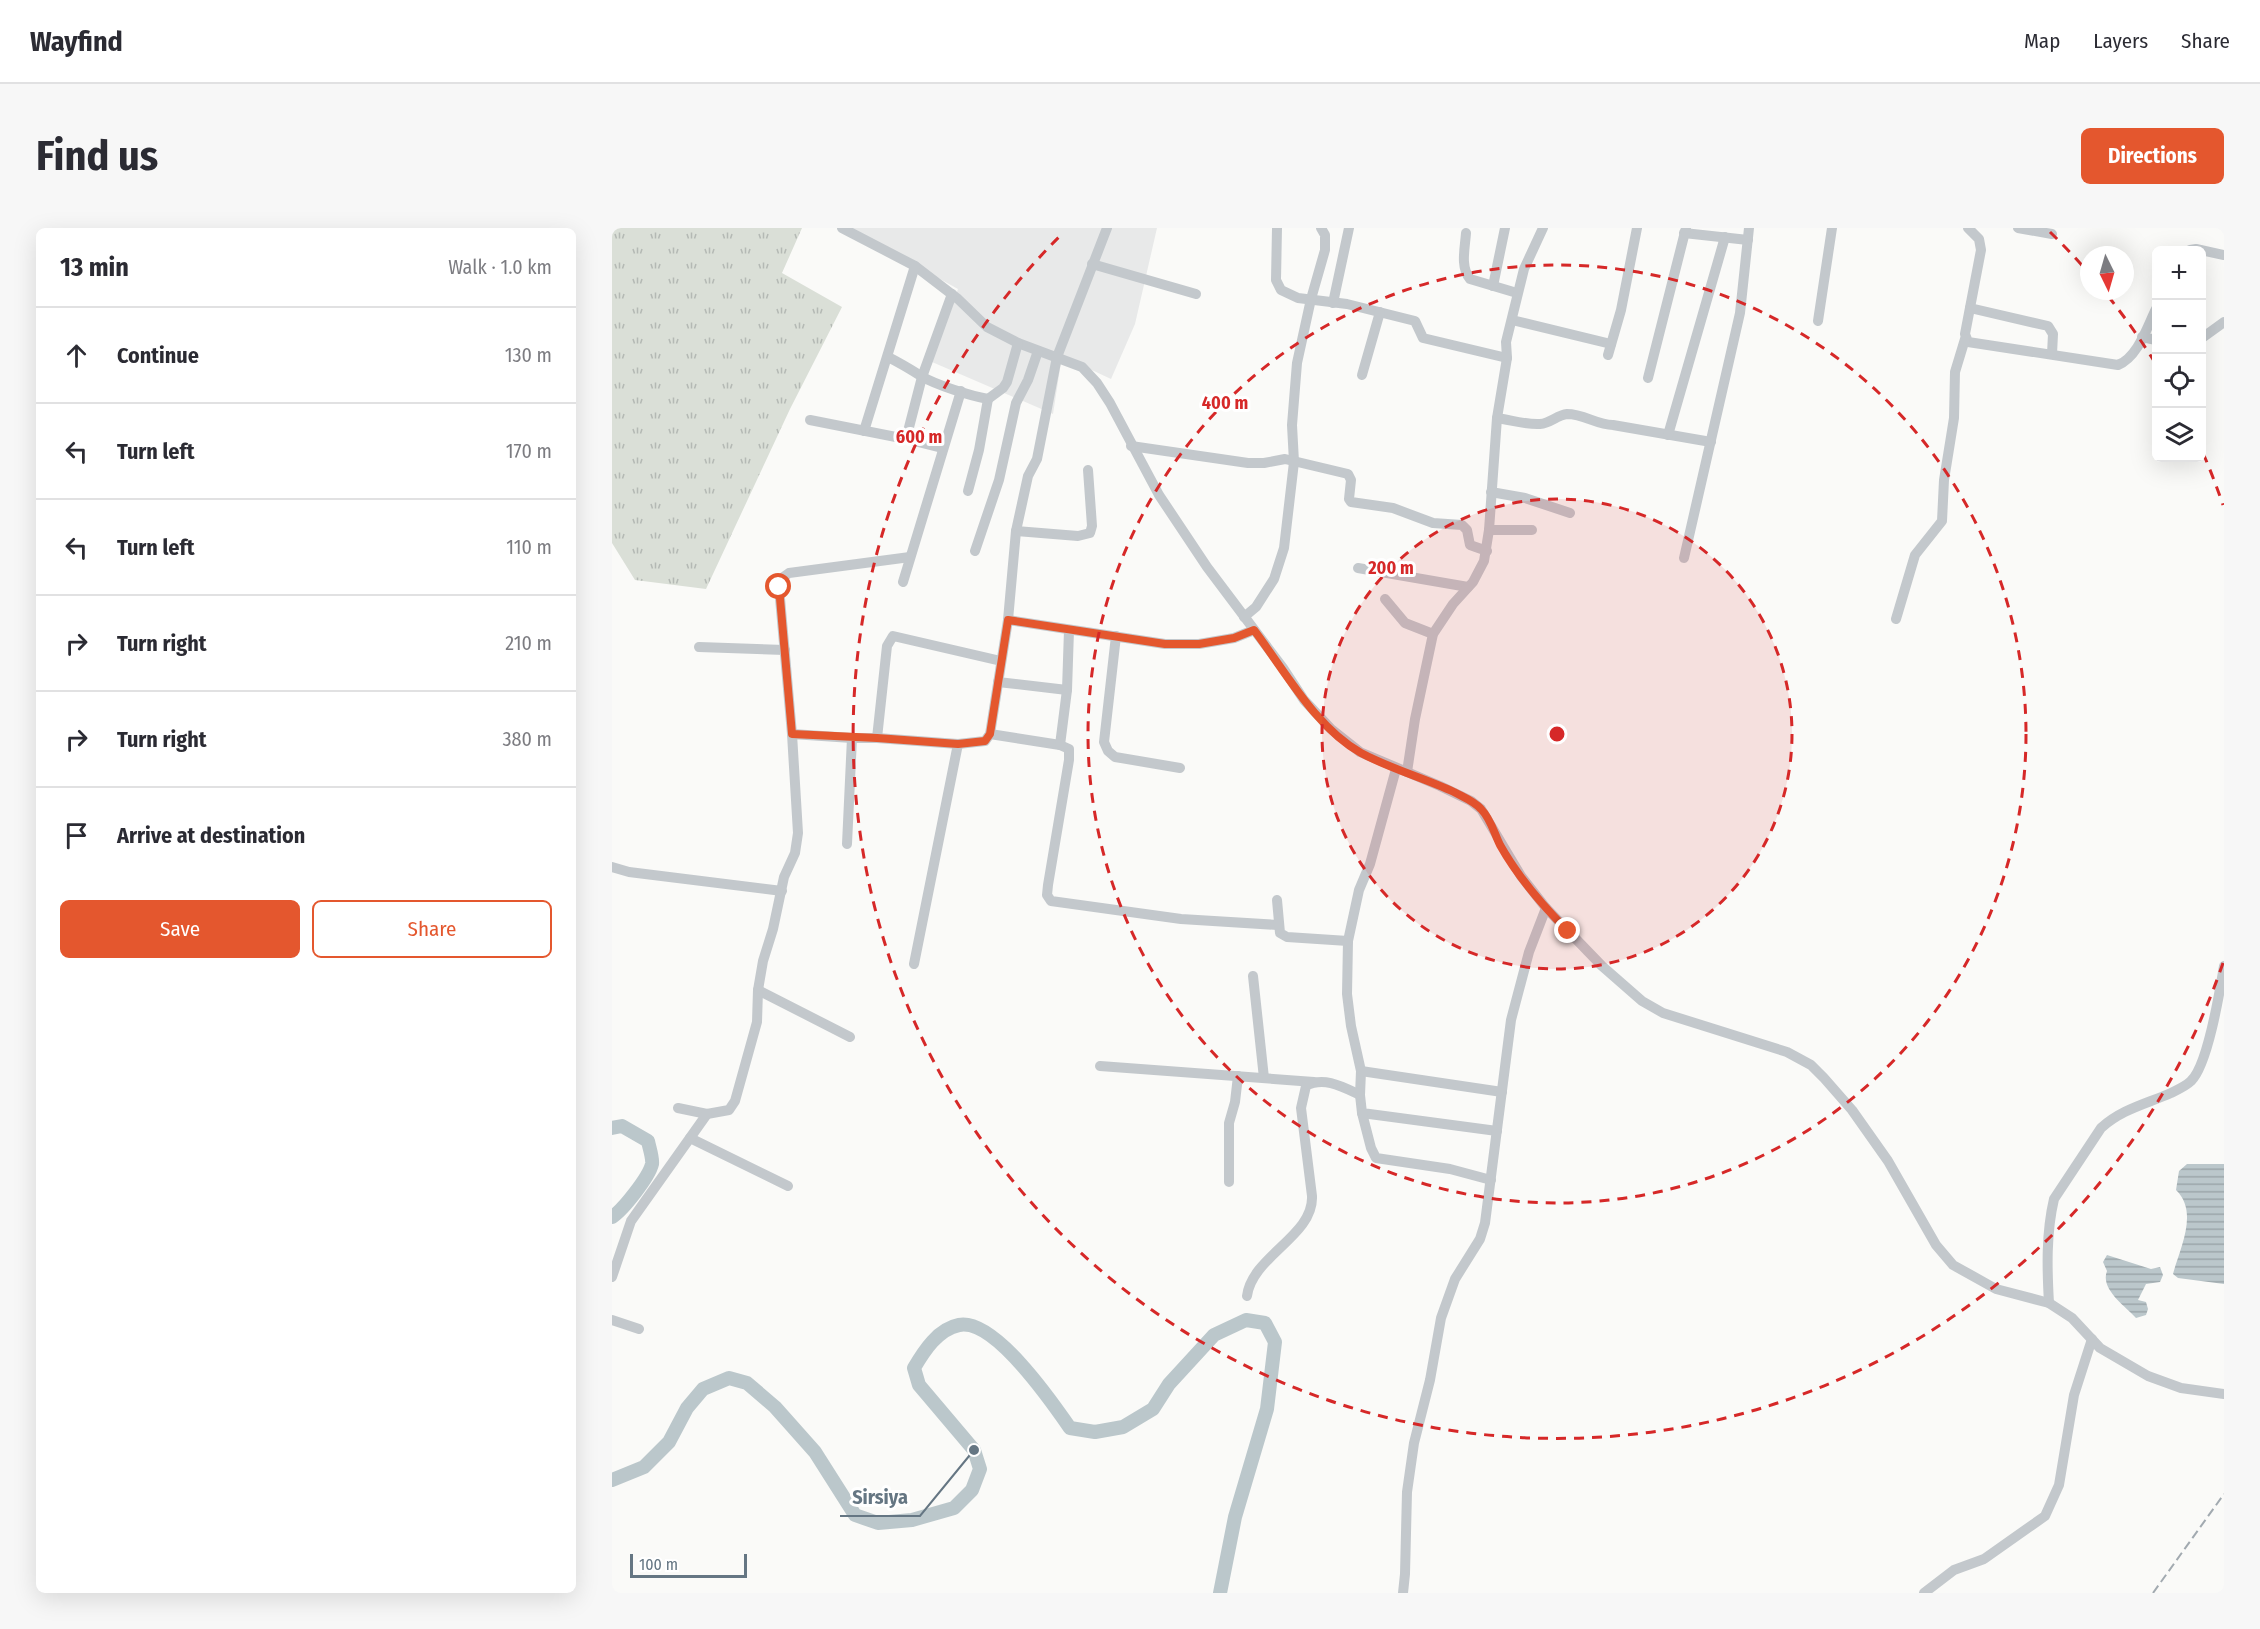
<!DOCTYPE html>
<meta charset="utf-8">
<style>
body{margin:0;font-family:"Fira Sans Condensed",sans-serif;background:#f7f7f7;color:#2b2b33}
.controls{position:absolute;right:18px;top:18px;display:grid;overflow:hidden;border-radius:9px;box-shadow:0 6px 24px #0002}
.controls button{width:54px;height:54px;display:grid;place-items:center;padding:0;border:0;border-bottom:2px solid #e1e1e2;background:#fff;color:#2b2b33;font:30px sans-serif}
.compass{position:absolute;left:1468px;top:18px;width:54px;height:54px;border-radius:50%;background:#fff;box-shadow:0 6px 24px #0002;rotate:175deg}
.scale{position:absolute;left:18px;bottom:15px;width:117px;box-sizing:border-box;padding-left:6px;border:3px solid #657683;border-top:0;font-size:16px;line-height:21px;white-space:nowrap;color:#657683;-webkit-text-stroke:4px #fff;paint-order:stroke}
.stop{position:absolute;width:18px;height:18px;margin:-14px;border:4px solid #e4572e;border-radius:50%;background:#fff}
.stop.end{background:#e4572e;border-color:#fff;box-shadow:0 2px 6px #0008}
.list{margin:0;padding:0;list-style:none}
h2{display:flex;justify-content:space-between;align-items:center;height:78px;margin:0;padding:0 24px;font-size:26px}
h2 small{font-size:20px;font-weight:400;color:#7c7c81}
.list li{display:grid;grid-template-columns:39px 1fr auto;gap:18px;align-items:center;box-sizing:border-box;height:96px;padding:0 24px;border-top:2px solid #e1e1e2}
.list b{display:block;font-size:22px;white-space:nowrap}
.list em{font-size:20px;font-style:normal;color:#7c7c81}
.actions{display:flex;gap:12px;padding:18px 24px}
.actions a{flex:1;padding:14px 0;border:2px solid #e4572e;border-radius:9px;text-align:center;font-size:21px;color:#e4572e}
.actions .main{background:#e4572e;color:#fff}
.icon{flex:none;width:33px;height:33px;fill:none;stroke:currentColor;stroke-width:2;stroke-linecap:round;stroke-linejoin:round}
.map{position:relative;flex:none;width:1612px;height:1365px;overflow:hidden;border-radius:9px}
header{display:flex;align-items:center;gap:36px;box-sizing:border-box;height:84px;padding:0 30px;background:#fff;border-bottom:2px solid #e1e1e2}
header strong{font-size:28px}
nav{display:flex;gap:33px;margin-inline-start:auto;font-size:21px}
.intro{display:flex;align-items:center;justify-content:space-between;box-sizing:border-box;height:144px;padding:0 36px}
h1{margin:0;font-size:42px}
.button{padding:15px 27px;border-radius:9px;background:#e4572e;color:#fff;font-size:21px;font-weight:700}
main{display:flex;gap:36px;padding:0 36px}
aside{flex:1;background:#fff;border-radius:9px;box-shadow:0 6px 24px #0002}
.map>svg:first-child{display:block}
.built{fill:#e8e9e9}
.park{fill:url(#park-tufts)}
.water{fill:url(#water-rules)}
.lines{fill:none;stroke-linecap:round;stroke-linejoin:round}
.river{stroke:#bbc7cb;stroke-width:14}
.minor{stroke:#c3c8cc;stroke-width:10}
.rail{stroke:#a2aab0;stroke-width:2;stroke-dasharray:9 4.5;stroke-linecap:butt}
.route{stroke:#e4572e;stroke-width:8}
.ring{fill:none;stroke:#d62828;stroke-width:3;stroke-dasharray:10 8}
.centre{fill:#d62828;stroke:#fff;stroke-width:3}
.ring-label{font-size:18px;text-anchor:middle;font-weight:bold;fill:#d62828;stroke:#fff;stroke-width:6;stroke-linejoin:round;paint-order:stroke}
.leader{fill:none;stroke:#657683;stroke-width:2}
.callout-dot{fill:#657683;stroke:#fff;stroke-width:2}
.callout-label{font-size:20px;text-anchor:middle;font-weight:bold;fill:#657683;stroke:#fff;stroke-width:6;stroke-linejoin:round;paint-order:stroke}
</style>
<header>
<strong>Wayfind</strong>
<nav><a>Map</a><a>Layers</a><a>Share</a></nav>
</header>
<div class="intro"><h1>Find us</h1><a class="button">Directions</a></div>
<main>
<aside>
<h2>13 min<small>Walk · 1.0 km</small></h2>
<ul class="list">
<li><svg class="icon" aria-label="ahead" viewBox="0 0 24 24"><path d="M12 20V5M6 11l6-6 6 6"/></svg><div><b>Continue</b></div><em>130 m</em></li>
<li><svg class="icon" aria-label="left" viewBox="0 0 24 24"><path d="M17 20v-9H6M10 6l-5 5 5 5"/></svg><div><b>Turn left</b></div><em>170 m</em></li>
<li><svg class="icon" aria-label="left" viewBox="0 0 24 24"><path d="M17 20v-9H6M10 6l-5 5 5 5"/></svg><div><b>Turn left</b></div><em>110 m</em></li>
<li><svg class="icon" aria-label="right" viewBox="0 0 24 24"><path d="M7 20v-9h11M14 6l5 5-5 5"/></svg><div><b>Turn right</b></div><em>210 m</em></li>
<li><svg class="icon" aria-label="right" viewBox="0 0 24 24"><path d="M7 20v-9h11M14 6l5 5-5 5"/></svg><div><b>Turn right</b></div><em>380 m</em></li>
<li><svg class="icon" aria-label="arrive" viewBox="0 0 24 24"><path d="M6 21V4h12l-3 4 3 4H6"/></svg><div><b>Arrive at destination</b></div></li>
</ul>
<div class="actions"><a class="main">Save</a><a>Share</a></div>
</aside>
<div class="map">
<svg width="1612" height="1365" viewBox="0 0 1612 1365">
<defs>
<pattern id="park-tufts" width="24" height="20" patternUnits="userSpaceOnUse" patternTransform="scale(1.5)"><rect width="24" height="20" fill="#dadfd7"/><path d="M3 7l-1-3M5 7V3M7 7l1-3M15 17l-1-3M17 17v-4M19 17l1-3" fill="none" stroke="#b4b9b4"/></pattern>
<pattern id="water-rules" width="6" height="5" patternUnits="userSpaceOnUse" patternTransform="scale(1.5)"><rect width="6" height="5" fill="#bbc7cb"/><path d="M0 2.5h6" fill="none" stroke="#9ca6aa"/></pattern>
</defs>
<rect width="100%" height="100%" fill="#fafaf8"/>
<polygon class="built" points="236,0 545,0 523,96 499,151 450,128 441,186 320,134 346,61"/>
<polygon class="park" points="0,0 190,0 170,45 230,79 178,181 94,361 23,352 0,315"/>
<g class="water">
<path d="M1575 936H1612V1056L1566 1050 1561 1046C1568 1020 1587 984 1564 962L1567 943Z"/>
<path d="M1495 1027 1539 1041 1548 1039 1551 1047 1548 1054 1534 1056 1526 1072 1534 1074 1536 1081 1534 1087 1524 1090C1512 1077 1488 1061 1495 1043L1491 1034Z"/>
</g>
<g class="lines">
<g class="river">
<path d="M0 900 10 898 36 913C37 919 41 930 40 936 37 949 11 982 0 989"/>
<path d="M0 1252 32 1239 57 1214 75 1180 91 1161 117 1150 135 1155 163 1179 203 1224 243 1287 266 1295 300 1292 342 1280 360 1262 368 1241 362 1222 307 1157 302 1140C312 1123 326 1101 347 1097 382 1090 440 1174 458 1200L483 1204 511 1199 541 1181 557 1156 602 1107 634 1092 653 1095 663 1114 655 1181 623 1289 608 1365"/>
</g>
<g class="minor">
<polyline points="230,0 303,38 346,71 375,99 406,115 470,139 485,155 498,175 547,267 595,339 671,440 692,472 719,501 748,524 828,558 859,573 869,581 909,648 934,680 990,738 1030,773 1051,785 1175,824 1199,837 1212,850 1240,882 1276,933 1324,1017 1341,1037 1384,1061 1437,1075 1460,1090 1488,1120 1536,1148 1569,1160 1612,1166"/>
<polyline points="665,0 664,52 669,62 686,70 735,76 803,93 811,110 895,130"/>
<path d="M1356 0 1367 11 1369 22 1353 106 1356 114 1506 137C1526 129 1535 99 1544 81"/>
<polyline points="1406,0 1440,6"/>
<path d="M854 5C853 20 848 39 858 51L905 65"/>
<polyline points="1072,5 1136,12"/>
<polyline points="1578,22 1584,21 1612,27"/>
<polyline points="480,36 584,66"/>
<polyline points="881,58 893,0"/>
<polyline points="721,75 737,0"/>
<polyline points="1358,80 1436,98 1441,106 1440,126"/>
<polyline points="900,92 999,116"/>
<polyline points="1206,93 1220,0"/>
<polyline points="1530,109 1544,112"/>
<polyline points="1590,110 1612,94"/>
<polyline points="996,127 1009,82 1025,0"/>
<path d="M276 129C288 135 298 141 309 148 324 157 359 168 376 171L367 222 356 263"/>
<polyline points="750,147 768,84"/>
<polyline points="1036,150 1074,0"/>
<polyline points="376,171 391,160 395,154 406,115"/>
<path d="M885 190C899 192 915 197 928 196 939 195 945 187 955 186 972 186 985 197 1001 197L1099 214"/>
<polyline points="198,192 294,211 310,149 340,66"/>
<polyline points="252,203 303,38"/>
<polyline points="1056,207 1113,9"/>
<polyline points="294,211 330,220"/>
<polyline points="519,218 636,235 652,235 673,231 736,246 739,252 737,271 739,274 781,280 821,295 850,297 855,302 858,317 875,323"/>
<polyline points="879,264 913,270 958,285"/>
<polyline points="877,302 920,302"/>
<polyline points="404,303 466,308 478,305 480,298 476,242"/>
<polyline points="363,323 387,252 404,175 416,152 426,123"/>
<polyline points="1072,330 1128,85 1137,0"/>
<polyline points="746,340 856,359"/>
<polyline points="291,354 349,163"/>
<polyline points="773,371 793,395 821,406"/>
<polyline points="632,389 644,379 662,351 672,320 682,234 680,197 685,135 699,71 713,22 713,7 709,0"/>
<polyline points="1284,391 1303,327 1330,293 1332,252 1342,190 1343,144 1353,111"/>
<polyline points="396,392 553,416 587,416 622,410 642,402"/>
<polyline points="504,408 492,514 496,523 503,529 568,540"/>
<polyline points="87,419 173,422"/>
<polyline points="386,454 455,462"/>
<polyline points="180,506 167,359 170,350 177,345 298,329"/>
<polyline points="378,506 448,517 457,521 457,532 436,657 435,667 439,673 569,691 666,697"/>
<polyline points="265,510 275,418 281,408 389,433"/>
<polyline points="448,517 455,462 457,402"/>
<polyline points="784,541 758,636 747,662 736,713 735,766 739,798 749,843 748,867 750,885 885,903"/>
<polyline points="795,544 803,491 821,406 841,376 861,354 872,333 877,302 885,190 895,130 894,114 912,41 931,0"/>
<polyline points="235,616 240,510"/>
<polyline points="0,639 17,644 170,663"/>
<polyline points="665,672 668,705 675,709 736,713"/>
<polyline points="302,736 346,516"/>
<polyline points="641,748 652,850"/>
<polyline points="146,762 238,809"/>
<polyline points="488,838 702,854"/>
<polyline points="749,843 890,864"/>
<polyline points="66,880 95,886 117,882 123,873 145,794 146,762 151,733 161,701 172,649 183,625 186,605 180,506 240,510 265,510 346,516 373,513 378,506 396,392 404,303 416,248 425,231 445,129 495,0"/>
<polyline points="750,885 759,920 764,930 838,941 879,952"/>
<polyline points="78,910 176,958"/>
<polyline points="617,954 617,895 623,874 626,848"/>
<polyline points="0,1049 19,993 95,886"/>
<path d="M635 1068C640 1028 702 1008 700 968L689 880 694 858C712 848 731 859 748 867"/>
<path d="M1437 1075C1435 1041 1434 1005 1442 971L1489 900C1510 881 1534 876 1559 865 1565 862 1574 858 1579 853 1596 837 1608 762 1612 738"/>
<polyline points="0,1092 27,1101"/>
<polyline points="791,1365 793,1346 795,1264 802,1215 818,1152 829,1090 843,1051 868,1011 873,995 899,792 917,724 934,680"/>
<polyline points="1312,1365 1342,1342 1372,1331 1433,1288 1447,1257 1462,1167 1480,1111"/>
</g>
<polyline class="rail" points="1541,1365 1612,1266"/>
</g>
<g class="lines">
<path class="route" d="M167 359 180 506 265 510 346 516 373 513 378 506 396 392 553 416H587L622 410 642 402C673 443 704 500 749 525 779 541 812 550 842 564 851 569 862 573 869 581 879 591 882 605 888 617 906 649 930 677 956 703"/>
</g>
<circle cx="945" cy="506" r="235" fill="#d62828" fill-opacity=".12"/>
<g class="ring">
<circle cx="945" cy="506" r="235"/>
<circle cx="945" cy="506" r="469"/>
<path d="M1611 735A704 704 0 1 1 452 4M1438 4A704 704 0 0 1 1476 44M1496 68A704 704 0 0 1 1542 133M1591 225A704 704 0 0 1 1611 277"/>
</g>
<circle cx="945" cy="506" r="9" class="centre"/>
<g class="ring-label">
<text x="613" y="181">400 m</text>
<text x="307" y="215">600 m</text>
<text x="779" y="346">200 m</text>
</g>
<path class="leader" d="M362 1222L308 1288H228"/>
<circle class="callout-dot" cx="362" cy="1222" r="6"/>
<g class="callout-label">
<text x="268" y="1276">Sirsiya</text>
</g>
</svg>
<div class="controls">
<button>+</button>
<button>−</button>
<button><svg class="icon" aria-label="locate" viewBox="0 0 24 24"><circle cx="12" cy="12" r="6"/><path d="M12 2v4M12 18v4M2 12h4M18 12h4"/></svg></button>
<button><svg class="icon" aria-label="layers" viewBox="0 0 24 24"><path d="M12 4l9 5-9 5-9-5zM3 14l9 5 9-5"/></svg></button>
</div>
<svg class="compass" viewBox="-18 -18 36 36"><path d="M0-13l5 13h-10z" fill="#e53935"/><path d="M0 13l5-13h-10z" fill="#7c7c81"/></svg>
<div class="scale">100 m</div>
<div class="stop" style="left:167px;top:359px"></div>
<div class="stop end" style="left:956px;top:703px"></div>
</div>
</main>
